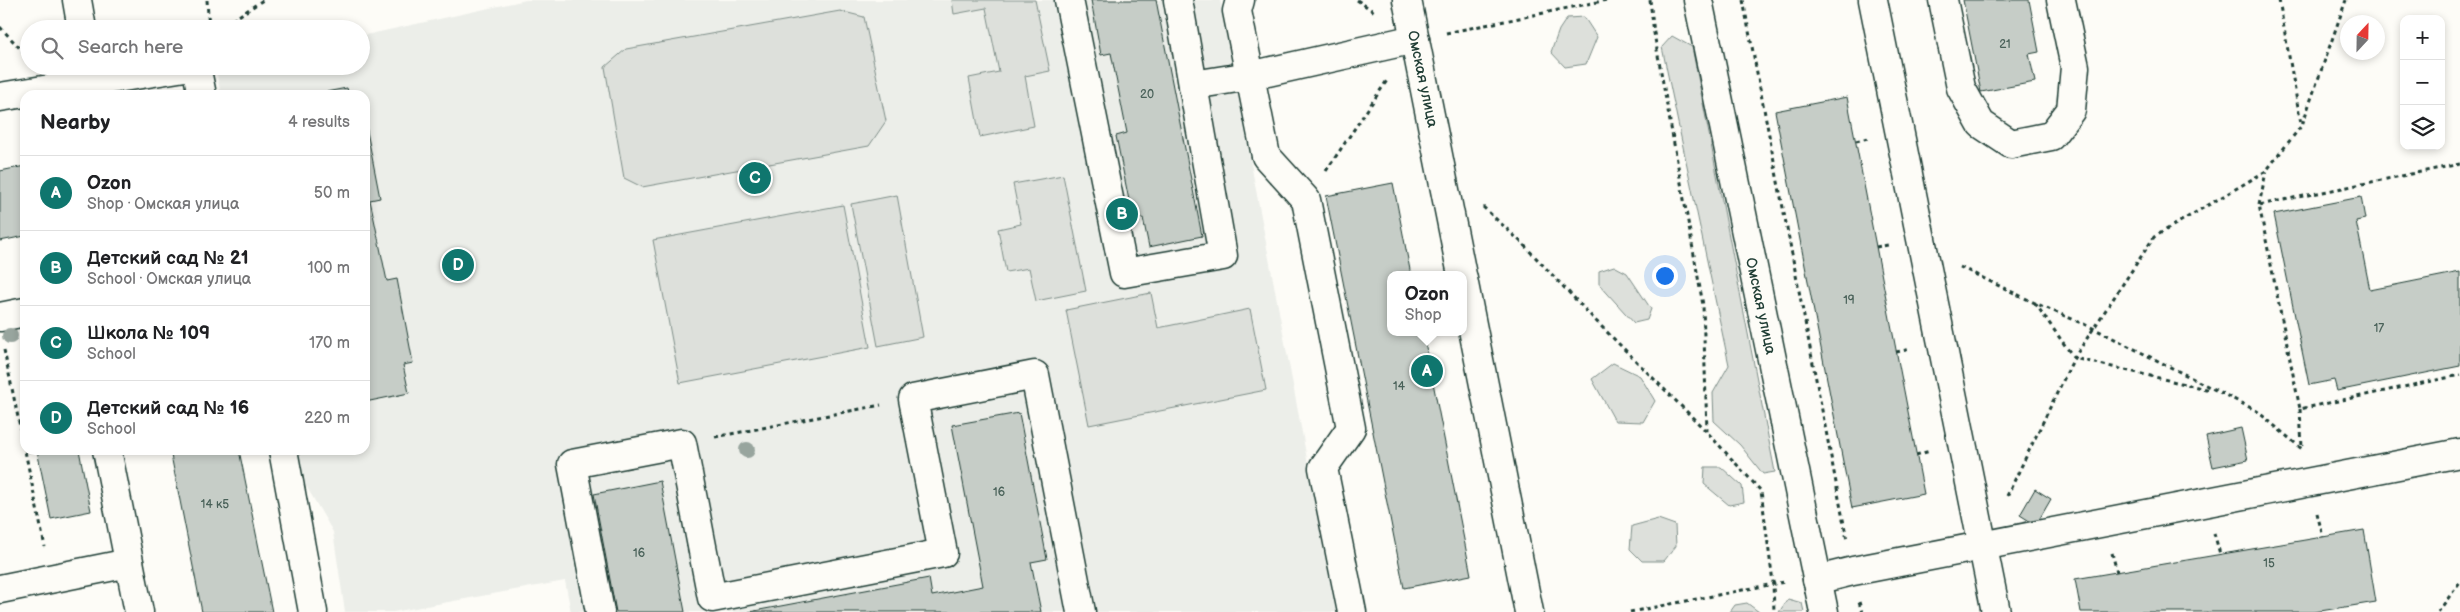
<!DOCTYPE html>
<meta charset="utf-8">
<style>
body{margin:0;font-family:"Balsamiq Sans",sans-serif;background:#f6f6f6;color:#202124}
.controls{position:absolute;right:15px;top:15px;display:grid;overflow:hidden;border-radius:10px;box-shadow:0 2px 8px #0003}
.controls button{width:45px;height:45px;display:grid;place-items:center;padding:0;border:0;border-bottom:1px solid #e0e0e0;background:#fff;color:#202124;font:25px sans-serif}
.compass{position:absolute;left:2340px;top:15px;width:45px;height:45px;border-radius:50%;background:#fff;box-shadow:0 2px 8px #0003;rotate:22deg}
.you{position:absolute;left:1664px;top:275px;width:18px;height:18px;margin:-12px;border:4px solid #fff;border-radius:50%;background:#1a73e8;box-shadow:0 0 0 8px #1a73e833}
.badge{display:grid;place-items:center;width:32px;height:32px;border-radius:50%;background:#0f766e;color:#fff;font-size:16px;font-weight:700}
.pin{position:absolute;translate:-50% -50%;border:2px solid #fff;box-shadow:0 1px 5px #0006}
.popup{position:absolute;left:1387px;top:271px;width:80px;height:65px;box-sizing:border-box;display:grid;place-content:center;border-radius:10px;background:#fff;filter:drop-shadow(0 1px 4px #0005);font-size:16px;white-space:nowrap;color:#757577}
.popup b{font-size:19px;color:#202124}
.popup::after{content:'';position:absolute;left:50%;top:100%;margin-left:-10px;border:10px solid transparent;border-top-color:#fff}
.list{margin:0;padding:0;list-style:none}
h2{display:flex;justify-content:space-between;align-items:center;height:65px;margin:0;padding:0 20px;font-size:21px}
h2 small{font-size:16px;font-weight:400;color:#757577}
.list li{display:grid;grid-template-columns:32px 1fr auto;gap:15px;align-items:center;box-sizing:border-box;height:75px;padding:0 20px;border-top:1px solid #e0e0e0}
.list b{display:block;font-size:19px;white-space:nowrap}
.list p{margin:0;font-size:16px;white-space:nowrap;color:#757577}
.list em{font-size:16px;font-style:normal;color:#757577}
.icon{flex:none;width:28px;height:28px;fill:none;stroke:currentColor;stroke-width:2;stroke-linecap:round;stroke-linejoin:round}
.map{position:relative;flex:none;width:2460px;height:612px;overflow:hidden}
.search{position:absolute;background:#fff;box-shadow:0 2px 8px #0003;left:20px;top:20px;width:350px;height:55px;display:flex;align-items:center;gap:12px;box-sizing:border-box;padding:0 18px;border-radius:28px;color:#757577;font-size:19px}
.panel{position:absolute;background:#fff;box-shadow:0 2px 8px #0003;left:20px;top:90px;width:350px;height:365px;border-radius:15px}
.map>svg:first-child{display:block}
.built{fill:#eceee9}
.green{fill:#dde0db;stroke:#7e8e88}
.building{fill:#c6cdc7;stroke:#1f3d34}
.lines{fill:none;stroke-linecap:round;stroke-linejoin:round}
.minor-casing{stroke:#1f3d34;stroke-width:31}
.path{stroke:#1f3d34;stroke-width:3;stroke-dasharray:4 4;stroke-linecap:butt}
.minor{stroke:#fdfcf7;stroke-width:28}
.tree{fill:#98a59e}
.labels{text-anchor:middle;stroke-width:4;stroke-linejoin:round;paint-order:stroke}
.number-label{font-size:12px;fill:#496159}
.street-label{font-size:15px;fill:#1f3d34;stroke:#fdfcf7}
</style>
<div class="map">
<svg width="2460" height="612" viewBox="0 0 2460 612">
<rect width="100%" height="100%" fill="#fdfcf7"/>
<filter id="ink" filterUnits="userSpaceOnUse"><feTurbulence type="fractalNoise" baseFrequency=".02" numOctaves="2"/><feDisplacementMap in="SourceGraphic" scale="10" xChannelSelector="R" yChannelSelector="G"/><feConvolveMatrix kernelMatrix="1 2 1 2 8 2 1 2 1" color-interpolation-filters="sRGB"/></filter>
<g filter="url(#ink)">
<polygon class="built" points="526,0 1220,0 1336,612 571,612 565,581 393,612 345,612 333,532 298,472 294,450 365,450 365,95 221,95 216,69 227,66 361,66 361,36"/>
<g class="green">
<polygon points="952,0 1035,0 1050,71 1025,76 1034,126 980,137 969,78 999,72 986,8 954,14"/>
<polygon points="840,11 864,17 886,121 869,146 642,187 624,178 605,67 626,49"/>
<polygon points="1584,17 1597,37 1586,64 1565,67 1551,52 1559,30 1567,18"/>
<polygon points="1672,36 1692,47 1775,472 1763,474 1740,445 1714,421 1713,393 1729,365 1662,47"/>
<polygon points="1063,175 1086,291 1036,301 1029,268 1006,272 998,229 1021,224 1013,184"/>
<polygon points="897,195 923,337 878,346 851,204"/>
<polygon points="843,205 870,347 680,383 653,240"/>
<polygon points="1614,266 1627,273 1651,309 1647,320 1634,323 1599,284 1599,271"/>
<polygon points="1151,293 1158,328 1250,309 1266,390 1089,425 1066,310"/>
<polygon points="1613,363 1640,376 1655,401 1643,422 1615,421 1592,379"/>
<polygon points="1705,467 1721,467 1742,486 1744,502 1729,505 1704,484"/>
<polygon points="1658,519 1675,525 1676,546 1664,561 1642,561 1630,549 1632,526"/>
<polygon points="1788,599 1802,603 1804,612 1779,612"/>
<polygon points="1747,603 1759,612 1730,612 1735,605"/>
</g>
<g class="building">
<polygon points="1091,0 1156,0 1202,236 1149,247 1143,218 1133,220 1116,136 1127,133 1111,53 1101,55"/>
<polygon points="1963,0 2029,0 2039,52 2029,54 2035,82 1981,92"/>
<polygon points="347,88 349,95 310,95"/>
<polygon points="1847,97 1924,494 1852,508 1775,111"/>
<polygon points="365,121 380,198 370,200 387,281 397,279 413,363 403,365 409,393 365,402"/>
<polygon points="25,166 25,236 0,241 0,171"/>
<polygon points="1393,183 1411,275 1391,275 1391,332 1423,332 1471,575 1404,588 1326,196"/>
<polygon points="2361,197 2365,219 2356,221 2370,290 2460,272 2460,366 2337,391 2334,380 2309,385 2274,214"/>
<polygon points="1019,413 1047,559 1031,562 1041,612 749,612 929,578 932,596 983,586 952,425"/>
<polygon points="2241,428 2248,460 2213,467 2206,436"/>
<polygon points="37,450 79,450 91,511 51,519"/>
<polygon points="170,450 239,450 272,612 202,612"/>
<polygon points="660,481 685,612 616,612 594,494"/>
<polygon points="2035,489 2051,499 2036,525 2020,515"/>
<polygon points="2364,530 2376,602 2314,612 2081,612 2075,579"/>
</g>
<g class="lines">
<defs>
<g id="minor">
<polyline points="77,0 82,29"/>
<polyline points="1069,0 1124,273 1223,256 1178,0"/>
<polyline points="1240,0 1237,11 1250,76 1415,39"/>
<polyline points="1407,0 1462,275"/>
<polyline points="1698,0 1824,612"/>
<polyline points="1873,0 1996,612"/>
<polyline points="1943,0 1961,88 1981,124 2011,144 2051,136 2071,110 2075,67 2061,0"/>
<polyline points="196,66 202,95"/>
<polyline points="1193,85 1250,76 1266,156 1306,200 1351,428 1323,468 1352,612"/>
<polyline points="0,97 191,66"/>
<polyline points="1463,279 1529,612"/>
<polyline points="0,317 25,312"/>
<polyline points="107,450 139,612"/>
<polyline points="283,450 313,612"/>
<polyline points="1817,580 1853,571 2460,453"/>
<polyline points="0,589 129,563"/>
<polyline points="600,612 572,464 682,443 712,598 943,553 913,399 1035,375 1081,612"/>
</g>
</defs>
<use href="#minor" class="minor-casing"/>
<g class="path">
<polyline points="207,0 209,29"/>
<polyline points="1357,0 1376,13"/>
<polyline points="1650,0 1654,33 1703,305 1707,432"/>
<polyline points="1743,0 1847,540"/>
<polyline points="2279,0 2301,124"/>
<polyline points="0,27 29,58"/>
<polyline points="219,29 263,0"/>
<polyline points="1446,33 1607,0"/>
<polyline points="1856,141 1868,138"/>
<polyline points="2460,164 2259,205 2300,409 2460,375"/>
<polyline points="1326,171 1388,79"/>
<polyline points="2259,205 2266,172"/>
<polyline points="1483,207 1521,242 1596,321 1707,432 1761,491 1773,582 1774,612"/>
<polyline points="1876,247 1888,245"/>
<polyline points="1960,267 2035,303 2095,329 2257,411 2302,449"/>
<polyline points="2035,303 2074,358 2210,390"/>
<polyline points="4,350 45,547"/>
<polyline points="1896,352 1911,349"/>
<polyline points="2300,409 2302,448"/>
<polyline points="715,437 881,405"/>
<polyline points="1916,455 1930,451"/>
<polyline points="2007,496 2074,358 2154,237 2266,171 2302,125 2346,0"/>
<polyline points="2317,513 2323,537"/>
<polyline points="2214,533 2220,554"/>
<polyline points="2112,553 2117,572"/>
<polyline points="1859,602 1862,612"/>
<polyline points="1630,612 1784,582"/>
<polyline points="2438,612 2460,582"/>
</g>
<use href="#minor" class="minor"/>
</g>
<g class="tree">
<circle cx="10" cy="336" r="8"/>
<circle cx="747" cy="450" r="8"/>
</g>
</g>
<g class="labels">
<g class="number-label">
<text x="2005" y="48">21</text>
<text x="1147" y="98">20</text>
<text x="1849" y="304">19</text>
<text x="2379" y="332">17</text>
<text x="1399" y="390">14</text>
<text x="999" y="496">16</text>
<text x="215" y="508">14 к5</text>
<text x="639" y="557">16</text>
<text x="2269" y="567">15</text>
</g>
<g class="street-label">
<text transform="translate(1423 79) rotate(78)" y="5">Омская улица</text>
<text transform="translate(1761 306) rotate(78)" y="5">Омская улица</text>
</g>
</g>
</svg>
<div class="controls">
<button>+</button>
<button>−</button>
<button><svg class="icon" aria-label="layers" viewBox="0 0 24 24"><path d="M12 4l9 5-9 5-9-5zM3 14l9 5 9-5"/></svg></button>
</div>
<svg class="compass" viewBox="-18 -18 36 36"><path d="M0-13l5 13h-10z" fill="#e53935"/><path d="M0 13l5-13h-10z" fill="#757577"/></svg>
<div class="you"></div>
<div class="pin badge" style="left:1427px;top:371px">A</div>
<div class="popup"><b>Ozon</b>Shop</div>
<div class="pin badge" style="left:1122px;top:214px">B</div>
<div class="pin badge" style="left:755px;top:178px">C</div>
<div class="pin badge" style="left:458px;top:265px">D</div>
<div class="search"><svg class="icon" aria-label="search" viewBox="0 0 24 24"><circle cx="10" cy="10" r="6"/><path d="M15 15l6 6"/></svg>Search here</div>
<section class="panel">
<h2>Nearby<small>4 results</small></h2>
<ul class="list">
<li><span class="badge">A</span><div><b>Ozon</b><p>Shop · Омская улица</p></div><em>50 m</em></li>
<li><span class="badge">B</span><div><b>Детский сад № 21</b><p>School · Омская улица</p></div><em>100 m</em></li>
<li><span class="badge">C</span><div><b>Школа № 109</b><p>School</p></div><em>170 m</em></li>
<li><span class="badge">D</span><div><b>Детский сад № 16</b><p>School</p></div><em>220 m</em></li>
</ul>
</section>
</div>
